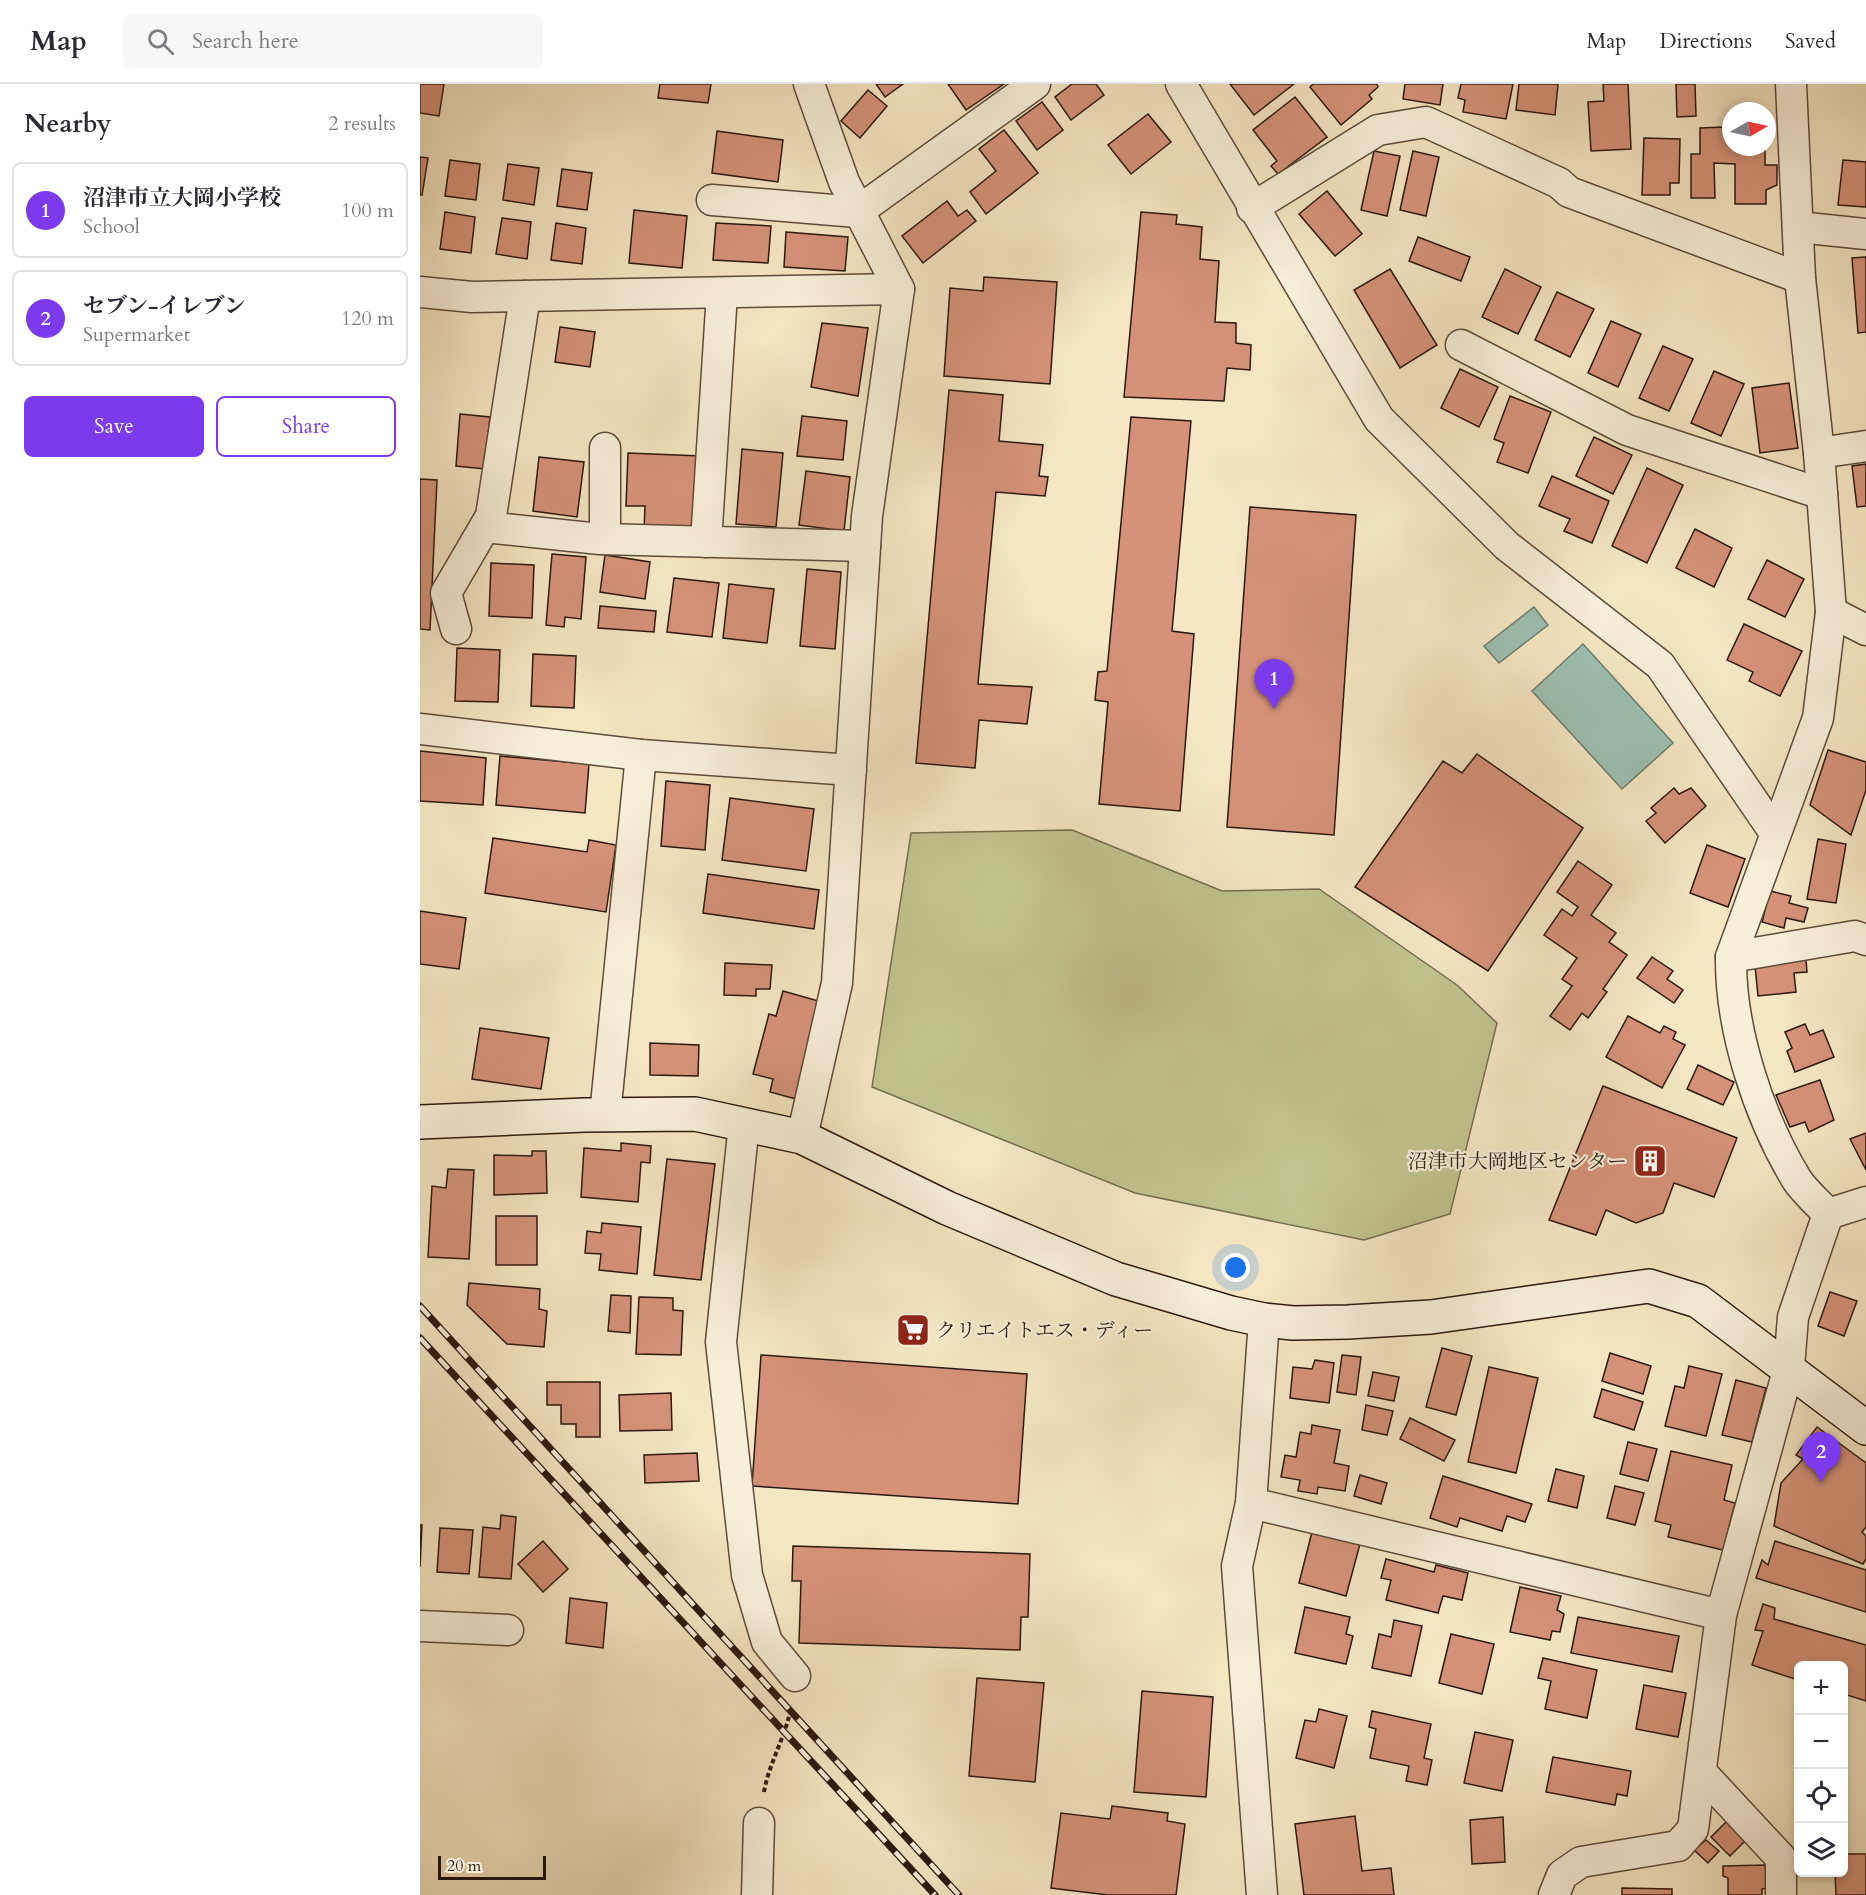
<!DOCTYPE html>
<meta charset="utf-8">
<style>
body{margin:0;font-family:Cardo,"Noto Serif JP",serif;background:#f7f7f7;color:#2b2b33}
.controls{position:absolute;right:18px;bottom:18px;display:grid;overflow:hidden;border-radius:9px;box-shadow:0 3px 9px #0003}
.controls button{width:54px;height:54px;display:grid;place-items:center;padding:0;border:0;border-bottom:2px solid #e1e1e2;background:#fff;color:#2b2b33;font:30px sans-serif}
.compass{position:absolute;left:1302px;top:18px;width:54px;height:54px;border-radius:50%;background:#fff;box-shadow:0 3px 9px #0003;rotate:81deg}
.scale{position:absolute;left:18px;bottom:15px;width:108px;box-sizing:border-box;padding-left:6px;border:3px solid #2c190d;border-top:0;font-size:16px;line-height:21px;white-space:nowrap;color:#2c190d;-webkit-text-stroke:4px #f8efd9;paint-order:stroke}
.you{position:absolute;left:816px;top:1184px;width:21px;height:21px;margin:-15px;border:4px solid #fff;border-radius:50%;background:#1a73e8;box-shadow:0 0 0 9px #1a73e833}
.badge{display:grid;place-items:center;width:39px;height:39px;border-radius:50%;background:#7c3aed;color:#fff;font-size:20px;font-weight:700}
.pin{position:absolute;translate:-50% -50px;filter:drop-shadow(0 2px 3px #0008)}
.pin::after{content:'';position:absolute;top:32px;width:21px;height:18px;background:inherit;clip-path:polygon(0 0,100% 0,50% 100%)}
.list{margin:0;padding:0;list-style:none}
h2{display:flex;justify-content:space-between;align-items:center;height:78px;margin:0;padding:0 24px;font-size:26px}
h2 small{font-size:20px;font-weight:400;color:#7c7c81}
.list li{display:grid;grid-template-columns:39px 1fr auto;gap:18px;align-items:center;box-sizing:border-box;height:96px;margin:0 12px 12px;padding:0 12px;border:2px solid #e1e1e2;border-radius:9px}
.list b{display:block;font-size:22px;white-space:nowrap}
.list p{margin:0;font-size:20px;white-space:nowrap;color:#7c7c81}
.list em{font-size:20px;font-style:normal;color:#7c7c81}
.actions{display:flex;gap:12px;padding:18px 24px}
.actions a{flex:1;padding:14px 0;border:2px solid #7c3aed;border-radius:9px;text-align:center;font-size:21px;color:#7c3aed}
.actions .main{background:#7c3aed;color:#fff}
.icon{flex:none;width:33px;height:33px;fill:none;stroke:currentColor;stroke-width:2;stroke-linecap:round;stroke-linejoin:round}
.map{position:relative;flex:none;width:1446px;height:1811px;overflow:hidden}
header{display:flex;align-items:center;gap:36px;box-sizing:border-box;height:84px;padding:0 30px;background:#fff;border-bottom:2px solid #e1e1e2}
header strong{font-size:28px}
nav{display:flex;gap:33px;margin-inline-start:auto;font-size:21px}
.search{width:420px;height:54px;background:#f7f7f7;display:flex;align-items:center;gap:15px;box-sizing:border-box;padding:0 21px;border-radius:9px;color:#7c7c81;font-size:22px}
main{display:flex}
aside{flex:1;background:#fff}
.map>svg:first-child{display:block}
.green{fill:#c1c490;stroke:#766e4e;stroke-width:1.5}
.water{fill:#9cc0b1;stroke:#6f7d6f;stroke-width:1.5}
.building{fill:#d59279;stroke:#2c190d;stroke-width:1.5}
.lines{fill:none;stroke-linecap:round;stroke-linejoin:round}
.street-casing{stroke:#5e4c3b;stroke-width:33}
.secondary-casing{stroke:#2c190d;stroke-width:36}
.path{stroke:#2c190d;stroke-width:4;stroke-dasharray:4.5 3;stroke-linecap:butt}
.street{stroke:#f8efd9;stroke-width:30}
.secondary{stroke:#f8efd9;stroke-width:33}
.rail-casing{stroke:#2c190d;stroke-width:7}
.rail{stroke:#f8efd9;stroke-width:4.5;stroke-dasharray:14;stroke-linecap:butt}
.labels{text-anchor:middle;stroke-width:4.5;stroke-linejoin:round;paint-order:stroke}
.poi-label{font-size:20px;fill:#2c190d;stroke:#f8efd9;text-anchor:end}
</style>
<header>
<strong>Map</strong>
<div class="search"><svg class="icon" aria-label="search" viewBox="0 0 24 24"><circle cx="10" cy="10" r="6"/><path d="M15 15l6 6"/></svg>Search here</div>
<nav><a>Map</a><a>Directions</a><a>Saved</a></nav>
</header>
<main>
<aside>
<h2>Nearby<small>2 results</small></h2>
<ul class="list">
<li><span class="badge">1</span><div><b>沼津市立大岡小学校</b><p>School</p></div><em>100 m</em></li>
<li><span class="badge">2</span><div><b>セブン-イレブン</b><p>Supermarket</p></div><em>120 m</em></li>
</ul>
<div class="actions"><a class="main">Save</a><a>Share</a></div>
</aside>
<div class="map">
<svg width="1446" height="1811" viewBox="0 0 1446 1811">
<rect width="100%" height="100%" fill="#f5e7c4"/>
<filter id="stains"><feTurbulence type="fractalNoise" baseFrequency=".00333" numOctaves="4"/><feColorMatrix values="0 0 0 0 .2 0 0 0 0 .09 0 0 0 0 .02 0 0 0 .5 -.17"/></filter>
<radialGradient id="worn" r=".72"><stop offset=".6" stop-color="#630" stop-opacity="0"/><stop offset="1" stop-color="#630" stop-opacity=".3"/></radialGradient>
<polygon class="green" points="652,746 802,807 899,805 1037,901 1077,939 1030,1130 944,1156 715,1109 452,1003 491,749"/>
<g class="water">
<polygon points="1114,523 1128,541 1079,579 1064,562"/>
<polygon points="1163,560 1253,659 1202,705 1112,607"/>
</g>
<g class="building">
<polygon points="0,0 24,0 19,32 0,29"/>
<polygon points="240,0 291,0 288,19 238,14"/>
<polygon points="456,0 483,0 465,13"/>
<polygon points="528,0 584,0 546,26"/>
<polygon points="652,0 676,0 684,11 651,36 635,13"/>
<polygon points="810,0 874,0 834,31"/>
<polygon points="893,0 957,0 958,3 949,11 952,15 921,41 890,3"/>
<polygon points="985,0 1023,0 1020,21 983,15"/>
<polygon points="1041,0 1093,0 1086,35 1043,28 1045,16 1038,14"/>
<polygon points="1099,0 1138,0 1135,31 1096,26"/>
<polygon points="1183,0 1208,0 1211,65 1171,67 1168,18 1184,17"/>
<polygon points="1256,0 1275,0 1276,32 1257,33"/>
<polygon points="448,6 467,22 440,54 421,37"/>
<polygon points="875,13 907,53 858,90 851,82 857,77 833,46"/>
<polygon points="622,18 643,46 617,66 596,37"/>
<polygon points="728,30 751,58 711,90 688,61"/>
<polygon points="1304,43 1304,50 1311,50 1311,63 1345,63 1345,81 1357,81 1357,101 1346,106 1346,120 1315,120 1315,80 1294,79 1295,114 1271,114 1271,70 1280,70 1280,44"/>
<polygon points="584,46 618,89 566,130 550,108 576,87 559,65"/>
<polygon points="297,47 363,56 358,98 292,89"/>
<polygon points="1224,54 1260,55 1259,99 1250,99 1250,111 1222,111"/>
<polygon points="954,67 980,72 967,132 941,126"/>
<polygon points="993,67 1019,73 1006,132 980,126"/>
<polygon points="0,73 8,74 2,111 0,111"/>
<polygon points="30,76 60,80 56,116 25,112"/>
<polygon points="1423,76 1446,78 1446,123 1418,121"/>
<polygon points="88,80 119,84 114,121 83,116"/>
<polygon points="142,85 172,89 167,126 137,122"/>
<polygon points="907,107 942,150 915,172 879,130"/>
<polygon points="527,117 538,132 547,126 556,137 503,179 482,152"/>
<polygon points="214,126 267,132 262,184 209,179"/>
<polygon points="25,128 55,133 51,169 20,165"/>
<polygon points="721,128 757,131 756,140 782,143 780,175 799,177 795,238 816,239 816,259 831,261 830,286 807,284 804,317 704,313"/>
<polygon points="82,134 111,138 107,175 76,170"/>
<polygon points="136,139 166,144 162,180 131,176"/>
<polygon points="296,139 351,142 348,179 293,176"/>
<polygon points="366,148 428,153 425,187 364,183"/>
<polygon points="998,153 1050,173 1041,197 989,177"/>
<polygon points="1446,173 1446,248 1438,249 1432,174"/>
<polygon points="970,185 1017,261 980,284 934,206"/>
<polygon points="1085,185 1121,203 1098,250 1062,233"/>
<polygon points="564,193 637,198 630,300 524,292 530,204 563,207"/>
<polygon points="1137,208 1174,225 1150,273 1115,256"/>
<polygon points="1191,237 1221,250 1198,303 1168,289"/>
<polygon points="402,239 448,244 438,312 391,303"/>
<polygon points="140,243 175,248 170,283 135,278"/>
<polygon points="1243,262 1273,275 1249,327 1219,314"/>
<polygon points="1040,285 1078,303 1059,343 1021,324"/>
<polygon points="1294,287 1324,300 1301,352 1271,339"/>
<polygon points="1369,299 1378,364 1340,369 1332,304"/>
<polygon points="529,306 583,311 579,357 623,361 619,392 628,393 625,412 576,408 558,600 612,603 607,640 559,636 555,684 496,679"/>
<polygon points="1090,312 1131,328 1108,389 1077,378 1084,359 1074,355"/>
<polygon points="40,330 70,333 65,385 36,382"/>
<polygon points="382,332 427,337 423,376 377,372"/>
<polygon points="711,333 771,337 752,547 774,550 760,727 679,720 688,618 675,616 678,588 687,587"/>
<polygon points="1174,353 1212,371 1193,410 1156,392"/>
<polygon points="322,365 363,369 356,443 316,440"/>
<polygon points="208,369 281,372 279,449 224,447 225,422 206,422"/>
<polygon points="119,373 164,378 157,433 113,427"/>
<polygon points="1446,380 1446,422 1437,423 1432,382"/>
<polygon points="1227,384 1263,401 1227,479 1192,462"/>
<polygon points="386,387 430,393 424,447 379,441"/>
<polygon points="1132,392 1189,417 1172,459 1144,447 1150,435 1119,422"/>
<polygon points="0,395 17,396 10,546 0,545"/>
<polygon points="830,423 936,431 914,751 807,743"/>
<polygon points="1275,445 1312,464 1294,503 1256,484"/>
<polygon points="132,470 166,473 161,535 145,533 144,543 126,541"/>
<polygon points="185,471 230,478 225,515 180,508"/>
<polygon points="1347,476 1384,495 1365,533 1328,515"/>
<polygon points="71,479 114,481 112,534 69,532"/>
<polygon points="387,485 421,488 415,565 380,562"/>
<polygon points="254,494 299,499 292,553 247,548"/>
<polygon points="309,500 354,505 347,559 303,554"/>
<polygon points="180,522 236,527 234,548 178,544"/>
<polygon points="1324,540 1382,567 1360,612 1329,597 1333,588 1307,576"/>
<polygon points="37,564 80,566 78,618 35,617"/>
<polygon points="113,570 156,572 154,624 111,622"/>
<polygon points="1408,666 1446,678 1446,706 1431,751 1390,721"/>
<polygon points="0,667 66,674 63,721 0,717"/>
<polygon points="1057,670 1163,744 1068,887 935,803 1023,677 1042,689"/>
<polygon points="80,672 169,680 165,729 76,721"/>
<polygon points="246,697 290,701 285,766 241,762"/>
<polygon points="1254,704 1259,710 1271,704 1286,722 1245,759 1226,737 1236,729 1231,724"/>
<polygon points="310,714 394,725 386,787 302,776"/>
<polygon points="73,754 167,768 169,756 196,761 186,828 65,809"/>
<polygon points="1398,755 1426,760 1416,819 1387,815"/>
<polygon points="1287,761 1325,775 1308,823 1270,809"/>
<polygon points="1158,777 1192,801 1171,831 1196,849 1189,858 1207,871 1183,905 1187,908 1168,934 1162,929 1150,946 1130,932 1152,902 1142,895 1157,874 1124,851 1142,825 1152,832 1158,823 1137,808"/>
<polygon points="288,790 399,806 394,845 283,829"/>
<polygon points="1350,807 1371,812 1369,819 1388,824 1384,838 1366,834 1364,844 1342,838"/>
<polygon points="0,827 46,834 39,885 0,880"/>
<polygon points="1232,873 1253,887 1247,895 1263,906 1254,919 1217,894"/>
<polygon points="1386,876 1387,888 1374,889 1376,908 1338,912 1335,882"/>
<polygon points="305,879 352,881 350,905 336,905 336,912 304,911"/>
<polygon points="363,907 402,918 376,1015 350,1008 353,995 333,990 349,930 356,932"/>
<polygon points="1208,932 1240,949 1244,942 1256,948 1253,955 1265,961 1242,1004 1186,973"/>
<polygon points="1385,940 1390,951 1403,946 1414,973 1375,988 1367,967 1372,964 1365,948"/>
<polygon points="60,944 129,954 121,1005 52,995"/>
<polygon points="230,959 279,961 278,992 230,991"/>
<polygon points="1278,981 1314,998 1303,1021 1267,1005"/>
<polygon points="1400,996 1414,1036 1389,1048 1385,1038 1370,1043 1356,1011"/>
<polygon points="1183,1002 1317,1054 1294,1113 1254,1099 1243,1129 1216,1139 1186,1126 1176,1151 1129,1136"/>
<polygon points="1446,1049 1446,1086 1430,1055"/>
<polygon points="201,1059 231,1062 230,1079 221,1078 218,1118 161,1113 164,1064 201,1067"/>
<polygon points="112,1067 126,1067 127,1109 74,1111 74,1071 112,1072"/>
<polygon points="247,1075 295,1080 281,1196 234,1191"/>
<polygon points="28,1085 54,1086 49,1175 8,1173 12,1102 26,1104"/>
<rect x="76" y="1132" width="41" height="49"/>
<polygon points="182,1139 221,1143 217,1190 179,1186 181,1170 165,1169 167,1147 181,1149"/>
<polygon points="49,1199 120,1205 119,1225 127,1227 124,1263 87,1260 47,1221"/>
<polygon points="1410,1208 1437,1217 1424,1252 1398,1242"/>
<polygon points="191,1211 211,1212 210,1249 188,1247"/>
<polygon points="219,1213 253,1214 253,1226 263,1227 261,1271 216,1270"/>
<polygon points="1022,1264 1052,1272 1036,1331 1006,1323"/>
<polygon points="1190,1269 1231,1282 1223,1310 1182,1297"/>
<polygon points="341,1271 607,1290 598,1420 332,1402"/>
<polygon points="922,1271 941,1273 936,1311 917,1308"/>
<polygon points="895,1276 914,1279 909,1319 870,1314 873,1283 892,1285"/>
<polygon points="1269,1282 1302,1290 1286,1352 1245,1342 1255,1302 1264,1304"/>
<polygon points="1069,1283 1118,1294 1096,1389 1048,1378"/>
<polygon points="953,1288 979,1293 974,1317 948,1312"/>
<polygon points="1316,1296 1346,1304 1332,1358 1302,1351"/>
<polygon points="127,1298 180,1298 180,1353 156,1353 156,1340 141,1340 141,1321 127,1321"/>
<polygon points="1182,1305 1223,1318 1214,1346 1174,1333"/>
<polygon points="251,1309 252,1346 200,1347 199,1311"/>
<polygon points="946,1321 973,1327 967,1351 942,1346"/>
<polygon points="990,1334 1035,1356 1024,1377 980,1355"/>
<polygon points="892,1341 920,1346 914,1379 929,1382 925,1407 898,1403 897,1410 878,1407 880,1396 861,1393 865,1371 876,1373 880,1348 891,1350"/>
<polygon points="1397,1343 1446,1379 1446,1443 1442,1448 1446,1452 1446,1475 1443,1480 1354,1442 1361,1399 1383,1375 1376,1371"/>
<polygon points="1208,1358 1237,1365 1228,1397 1200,1390"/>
<polygon points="1251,1367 1312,1381 1304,1416 1315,1419 1303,1466 1248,1453 1251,1441 1235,1437"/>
<polygon points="277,1369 279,1397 225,1399 224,1371"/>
<polygon points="1136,1385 1164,1392 1157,1424 1128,1417"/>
<polygon points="940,1391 967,1399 961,1420 934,1412"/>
<polygon points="1023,1392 1112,1420 1105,1438 1087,1432 1082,1447 1040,1434 1037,1443 1010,1434"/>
<polygon points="1195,1402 1224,1409 1215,1441 1187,1434"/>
<polygon points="81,1431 96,1433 91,1495 59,1493 63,1443 80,1445"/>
<polygon points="0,1441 2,1441 0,1483"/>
<polygon points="20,1444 53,1446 49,1490 17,1488"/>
<polygon points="892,1448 940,1460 926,1512 879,1499"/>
<polygon points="123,1457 148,1485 123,1508 98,1480"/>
<polygon points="1355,1457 1446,1486 1446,1528 1336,1494 1342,1476 1348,1481"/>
<polygon points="373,1462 610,1470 608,1533 601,1533 600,1566 379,1559 381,1497 372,1497"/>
<polygon points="966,1475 1014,1488 1016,1481 1048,1489 1042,1516 1023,1512 1018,1529 966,1516 971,1496 961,1494"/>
<polygon points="1100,1503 1141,1512 1137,1526 1144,1530 1140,1548 1132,1547 1130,1556 1090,1548"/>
<polygon points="150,1514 187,1519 183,1564 146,1559"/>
<polygon points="1343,1520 1355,1524 1354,1535 1446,1561 1446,1617 1424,1610 1424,1582 1378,1582 1378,1596 1332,1581 1343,1547 1335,1546"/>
<polygon points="885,1523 930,1533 926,1550 933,1552 926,1580 875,1569"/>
<polygon points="1158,1533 1259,1552 1252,1588 1151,1569"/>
<polygon points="974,1536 1002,1542 991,1592 952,1584 959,1550 971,1553"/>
<polygon points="1031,1550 1074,1560 1062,1610 1019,1599"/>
<polygon points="1123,1574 1177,1586 1167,1634 1125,1625 1131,1597 1118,1594"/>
<polygon points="557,1594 624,1599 615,1698 549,1692"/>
<polygon points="1224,1601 1266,1609 1258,1653 1216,1645"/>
<polygon points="722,1607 793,1613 786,1713 714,1708"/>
<polygon points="899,1625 927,1632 914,1684 876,1674 885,1636 896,1638"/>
<polygon points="952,1627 1011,1640 1004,1674 1012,1676 1007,1701 986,1697 989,1682 950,1674 956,1645 949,1643"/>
<polygon points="1055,1648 1093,1656 1082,1707 1044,1699"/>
<polygon points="1133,1673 1211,1687 1207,1712 1197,1710 1195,1721 1126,1708"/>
<polygon points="692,1722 748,1729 747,1737 765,1740 756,1811 688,1811 631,1804 641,1729 690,1735"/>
<polygon points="935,1732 942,1787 971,1784 974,1811 884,1811 875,1740"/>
<polygon points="1083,1733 1085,1778 1052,1780 1050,1736"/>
<polygon points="1306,1738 1325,1757 1310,1772 1291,1753"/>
<polygon points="1286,1756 1299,1767 1288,1779 1274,1766"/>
<polygon points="1424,1770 1446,1770 1446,1811 1416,1811 1415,1788 1424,1788"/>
<polygon points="1345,1781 1348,1804 1342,1805 1342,1811 1308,1811 1308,1794 1303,1792 1303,1782"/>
<polygon points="1202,1804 1252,1805 1252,1811 1202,1811"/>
</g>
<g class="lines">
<defs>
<g id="street">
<polyline points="761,0 959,335 1087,462 1240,581 1355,749"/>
<path d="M1371 0 1380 194 1399 369 1411 528 1398 634 1311 873C1310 945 1339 1034 1377 1096 1385 1108 1398 1119 1408 1130"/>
<polyline points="292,116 437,128 615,0"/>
<polyline points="832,124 958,46 1006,38 1139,99 1149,108 1380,194"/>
<polyline points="1378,143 1446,150"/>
<polyline points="0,208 52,213 479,205"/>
<polyline points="1041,261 1207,346 1402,410"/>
<polyline points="1399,369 1446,362"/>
<polyline points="65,443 180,455 445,462"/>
<polyline points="185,455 185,364"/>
<polyline points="286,458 302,209"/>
<polyline points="1411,528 1446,546"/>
<polyline points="36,545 26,509 71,432 105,212"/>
<polyline points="0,645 221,671 431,686"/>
<polyline points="1311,873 1435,852 1446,856"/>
<polyline points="185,1031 221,671"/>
<polyline points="324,1040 301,1258 327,1491 347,1558 375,1592"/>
<polyline points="382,1053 417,899 447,432 479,205 424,98 389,0"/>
<polyline points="831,1419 1301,1531"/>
<polyline points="0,1542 88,1546"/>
<polyline points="1281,1688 1361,1774 1361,1811"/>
<polyline points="337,1811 339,1739"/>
<polyline points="842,1811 817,1482 831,1419 844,1236"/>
<polyline points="1134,1811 1142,1791 1161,1778 1258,1762 1273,1745 1301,1531 1369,1283 1373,1233 1408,1130 1446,1118"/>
</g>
<polyline id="secondary" points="0,1038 165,1031 275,1030 382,1053 527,1124 696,1195 811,1229 844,1236 873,1239 928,1238 1011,1233 1229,1202 1278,1217 1446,1344"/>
</defs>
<use href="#street" class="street-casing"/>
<use href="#secondary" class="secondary-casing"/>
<path class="path" d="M344 1708C349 1679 365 1654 371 1624"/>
<use href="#street" class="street"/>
<use href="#secondary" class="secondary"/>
<defs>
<g id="rail">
<polyline points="0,1222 539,1811"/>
<polyline points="0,1254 515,1811"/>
</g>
</defs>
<use href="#rail" class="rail-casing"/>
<use href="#rail" class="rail"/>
</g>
<defs>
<symbol id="building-square" viewBox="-11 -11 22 22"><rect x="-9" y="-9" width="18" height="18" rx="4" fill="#8f2418" stroke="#f8efd9"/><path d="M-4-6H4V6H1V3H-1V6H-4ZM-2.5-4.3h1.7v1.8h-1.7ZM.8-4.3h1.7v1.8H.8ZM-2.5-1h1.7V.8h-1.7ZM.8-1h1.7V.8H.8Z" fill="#fff"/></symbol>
<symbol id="supermarket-square" viewBox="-11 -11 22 22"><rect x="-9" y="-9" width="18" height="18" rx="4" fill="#8f2418" stroke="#f8efd9"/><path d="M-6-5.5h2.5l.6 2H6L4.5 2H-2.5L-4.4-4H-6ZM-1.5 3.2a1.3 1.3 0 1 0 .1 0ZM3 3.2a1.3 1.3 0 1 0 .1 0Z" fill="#fff"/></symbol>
</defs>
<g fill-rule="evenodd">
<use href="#building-square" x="1211" y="1058" width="38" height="38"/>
<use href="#supermarket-square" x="474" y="1227" width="38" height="38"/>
</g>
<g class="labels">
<g class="poi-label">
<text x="1207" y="1084">沼津市大岡地区センター</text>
<text x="516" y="1253" text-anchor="start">クリエイトエス・ディー</text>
</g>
</g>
<rect width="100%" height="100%" filter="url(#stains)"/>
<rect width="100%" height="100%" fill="url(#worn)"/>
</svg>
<div class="controls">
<button>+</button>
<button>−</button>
<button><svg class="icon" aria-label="locate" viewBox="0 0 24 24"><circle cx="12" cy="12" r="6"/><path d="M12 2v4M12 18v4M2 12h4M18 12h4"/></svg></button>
<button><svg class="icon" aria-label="layers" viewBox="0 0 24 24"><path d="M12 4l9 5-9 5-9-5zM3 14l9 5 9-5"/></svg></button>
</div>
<svg class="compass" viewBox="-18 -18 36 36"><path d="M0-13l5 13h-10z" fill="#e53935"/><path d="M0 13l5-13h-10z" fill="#7c7c81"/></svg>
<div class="scale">20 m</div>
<div class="you"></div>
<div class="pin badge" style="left:854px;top:625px">1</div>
<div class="pin badge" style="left:1401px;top:1398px">2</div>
</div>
</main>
